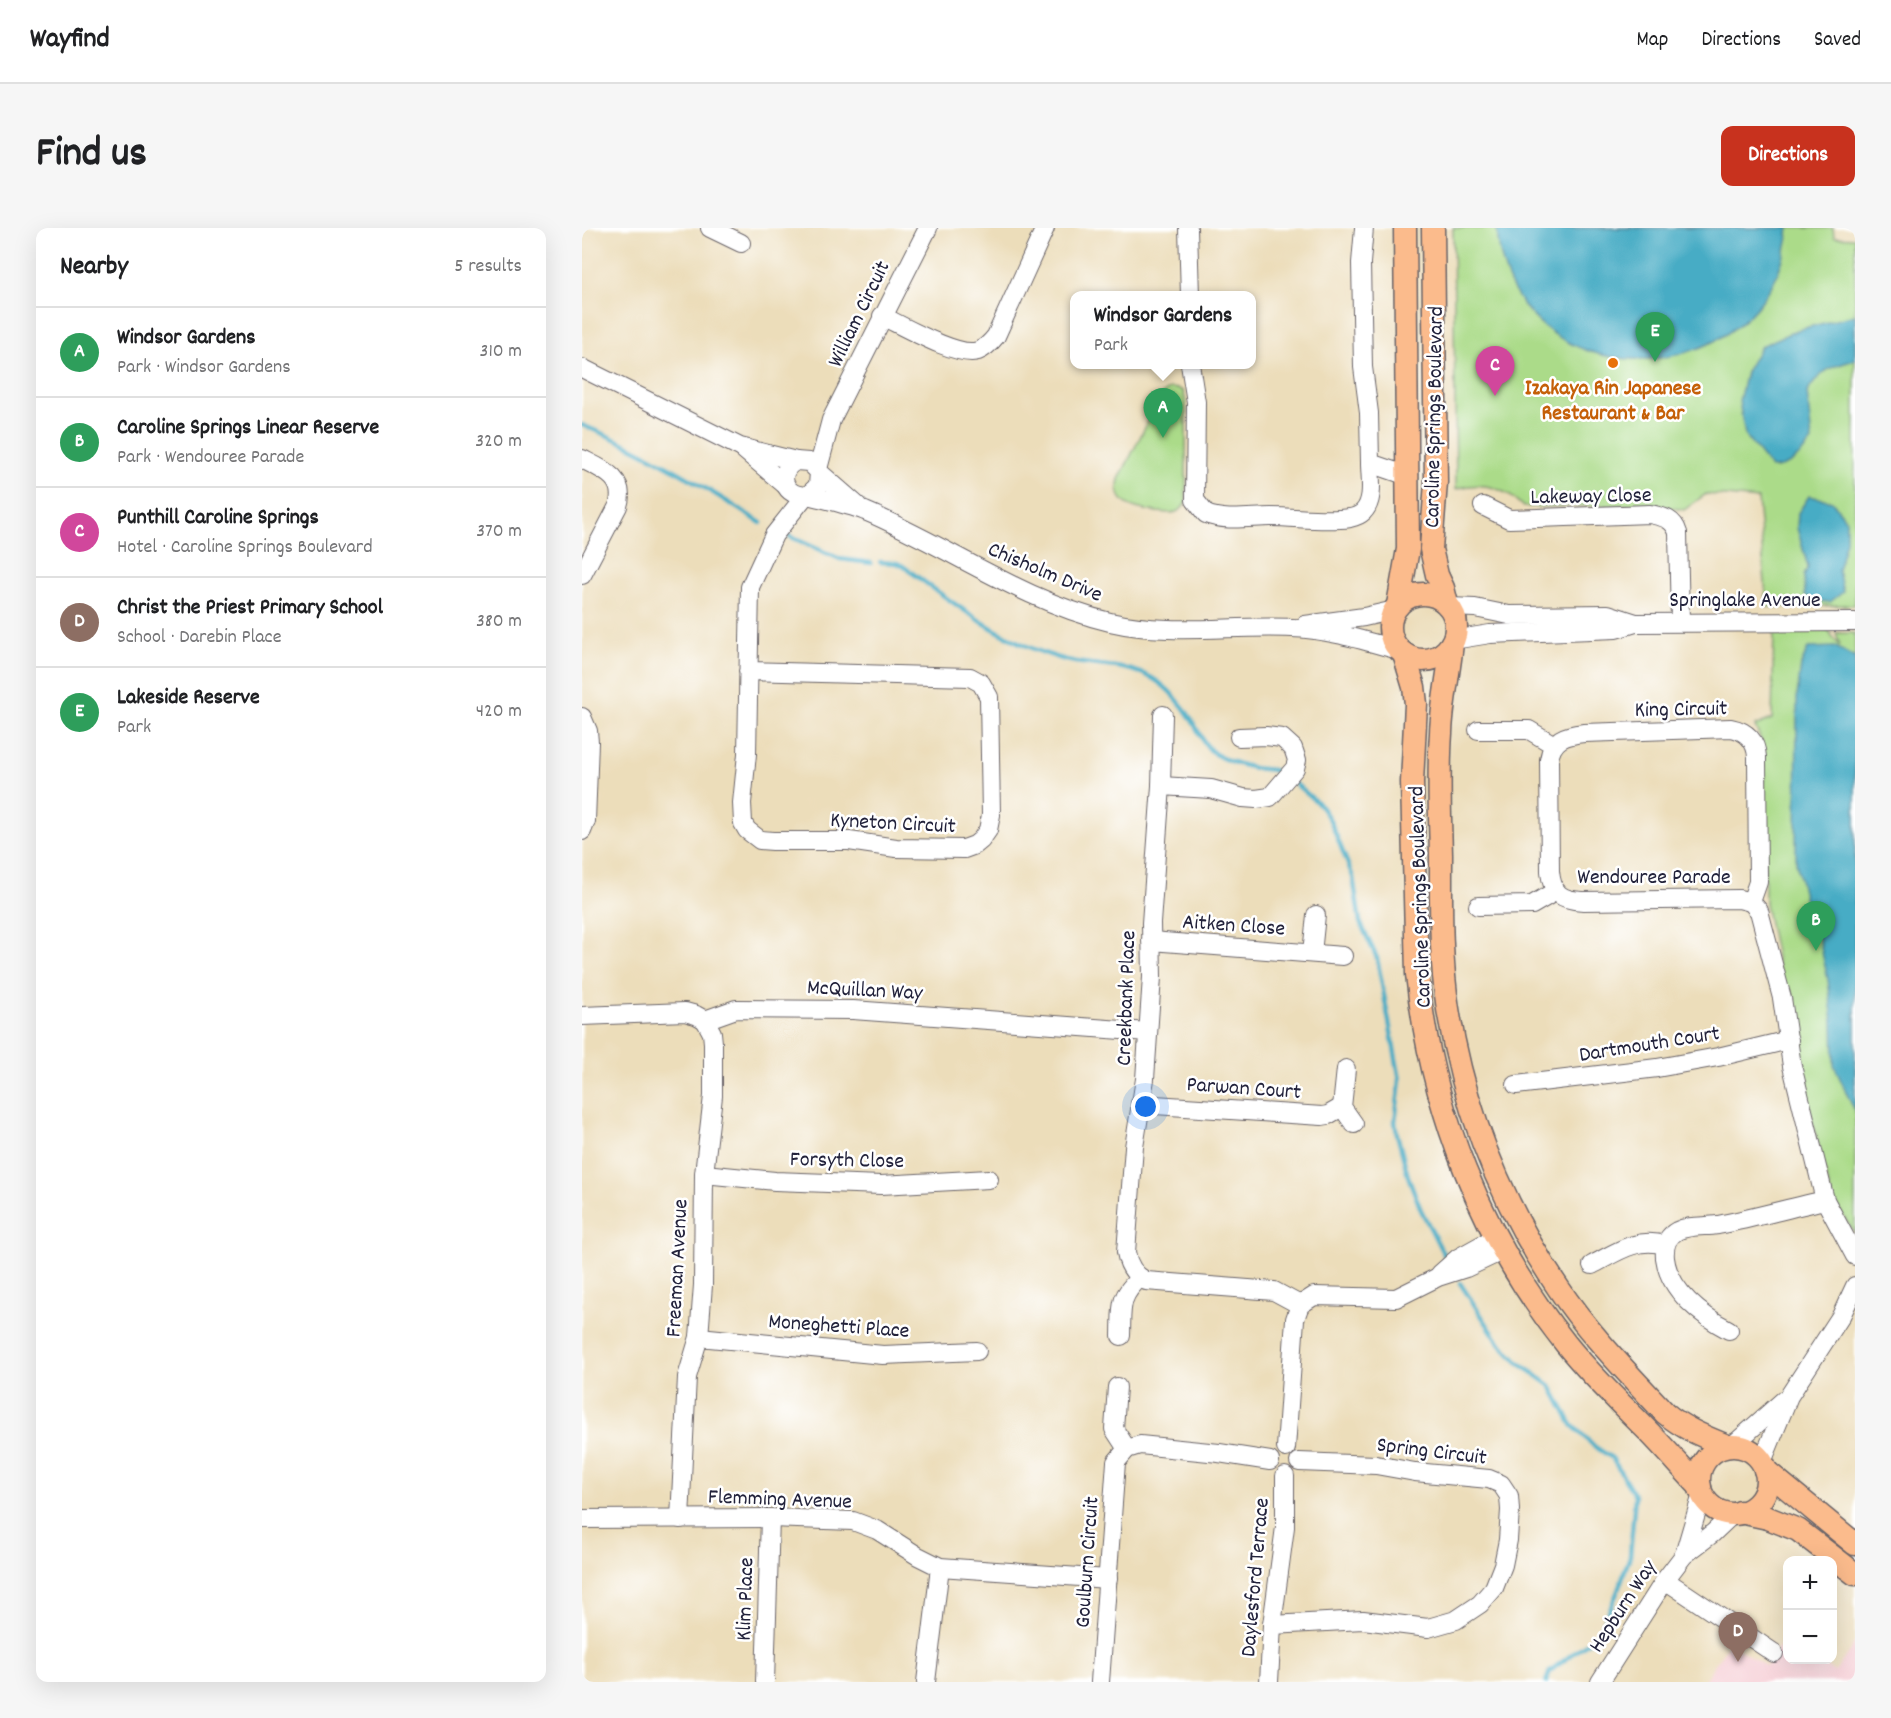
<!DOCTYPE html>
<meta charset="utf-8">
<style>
body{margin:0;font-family:Dekko,sans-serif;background:#f6f6f6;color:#202124}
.controls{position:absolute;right:18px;bottom:18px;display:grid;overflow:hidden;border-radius:12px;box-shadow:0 6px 24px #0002}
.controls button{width:54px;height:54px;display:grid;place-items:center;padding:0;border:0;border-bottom:2px solid #e0e0e0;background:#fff;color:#202124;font:30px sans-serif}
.you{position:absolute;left:564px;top:879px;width:21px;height:21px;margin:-15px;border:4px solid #fff;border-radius:50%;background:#1a73e8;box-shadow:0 0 0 9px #1a73e833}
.badge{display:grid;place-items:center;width:39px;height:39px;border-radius:50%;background:#c8321e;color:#fff;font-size:20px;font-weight:700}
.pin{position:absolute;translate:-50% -50px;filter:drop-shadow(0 2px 3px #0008)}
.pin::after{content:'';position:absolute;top:32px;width:21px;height:18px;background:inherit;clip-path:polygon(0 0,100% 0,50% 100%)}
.popup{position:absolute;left:488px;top:63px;width:186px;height:78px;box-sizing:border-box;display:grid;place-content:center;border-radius:12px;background:#fff;filter:drop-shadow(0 2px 4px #0005);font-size:20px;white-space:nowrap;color:#757577}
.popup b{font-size:22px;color:#202124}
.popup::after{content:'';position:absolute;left:50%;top:100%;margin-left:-12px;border:12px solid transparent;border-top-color:#fff}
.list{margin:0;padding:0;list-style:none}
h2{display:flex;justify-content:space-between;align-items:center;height:78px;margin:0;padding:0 24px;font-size:26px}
h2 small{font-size:20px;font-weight:400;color:#757577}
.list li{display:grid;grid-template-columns:39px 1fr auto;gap:18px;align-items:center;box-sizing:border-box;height:90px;padding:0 24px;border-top:2px solid #e0e0e0}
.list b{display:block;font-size:22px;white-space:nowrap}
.list p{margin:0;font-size:20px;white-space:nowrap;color:#757577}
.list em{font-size:20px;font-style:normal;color:#757577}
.map{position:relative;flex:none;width:1273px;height:1454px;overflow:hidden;border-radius:12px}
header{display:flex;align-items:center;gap:36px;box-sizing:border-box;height:84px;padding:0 30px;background:#fff;border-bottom:2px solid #e0e0e0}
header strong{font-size:28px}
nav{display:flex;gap:33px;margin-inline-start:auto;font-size:21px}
.intro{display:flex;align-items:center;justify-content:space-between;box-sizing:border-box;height:144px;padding:0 36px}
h1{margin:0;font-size:42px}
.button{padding:15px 27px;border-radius:12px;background:#c8321e;color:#fff;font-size:21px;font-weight:700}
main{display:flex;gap:36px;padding:0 36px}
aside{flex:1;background:#fff;border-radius:12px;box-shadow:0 6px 24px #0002}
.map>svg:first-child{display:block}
.built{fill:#f6cfd6}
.green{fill:#abdb89;stroke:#667e62;stroke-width:1.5}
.water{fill:#46acc5;stroke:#346780;stroke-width:1.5}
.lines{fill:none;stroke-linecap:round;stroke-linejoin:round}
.stream{stroke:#46acc5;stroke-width:4.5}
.minor-casing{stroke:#696367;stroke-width:20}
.major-casing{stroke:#696367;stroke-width:25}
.minor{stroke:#fff;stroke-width:18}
.major{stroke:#fbbb8c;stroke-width:22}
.food-dot{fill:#e8710a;stroke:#fff;stroke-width:2}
.labels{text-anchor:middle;stroke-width:5;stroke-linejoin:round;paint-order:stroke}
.street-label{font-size:22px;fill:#22223b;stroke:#fff}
.food-label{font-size:22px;font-weight:bold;fill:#c56008;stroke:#fff}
</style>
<header>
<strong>Wayfind</strong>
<nav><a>Map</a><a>Directions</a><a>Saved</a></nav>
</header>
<div class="intro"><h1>Find us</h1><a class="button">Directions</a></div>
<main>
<aside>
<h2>Nearby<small>5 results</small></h2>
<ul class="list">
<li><span class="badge" style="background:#2e9e5b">A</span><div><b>Windsor Gardens</b><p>Park · Windsor Gardens</p></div><em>310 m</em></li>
<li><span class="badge" style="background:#2e9e5b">B</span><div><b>Caroline Springs Linear Reserve</b><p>Park · Wendouree Parade</p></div><em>320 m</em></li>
<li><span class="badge" style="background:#d1479c">C</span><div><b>Punthill Caroline Springs</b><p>Hotel · Caroline Springs Boulevard</p></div><em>370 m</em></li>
<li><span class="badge" style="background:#8d6e63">D</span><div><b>Christ the Priest Primary School</b><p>School · Darebin Place</p></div><em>380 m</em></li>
<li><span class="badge" style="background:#2e9e5b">E</span><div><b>Lakeside Reserve</b><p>Park</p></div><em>420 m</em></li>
</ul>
</aside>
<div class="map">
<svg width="1273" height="1454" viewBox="0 0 1273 1454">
<rect width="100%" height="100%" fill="#fff"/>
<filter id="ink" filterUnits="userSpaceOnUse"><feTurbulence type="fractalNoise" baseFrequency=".0167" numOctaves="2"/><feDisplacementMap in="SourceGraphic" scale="12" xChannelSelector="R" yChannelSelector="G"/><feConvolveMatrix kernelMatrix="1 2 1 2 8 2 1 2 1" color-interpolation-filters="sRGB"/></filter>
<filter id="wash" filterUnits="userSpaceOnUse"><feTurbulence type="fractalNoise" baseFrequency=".008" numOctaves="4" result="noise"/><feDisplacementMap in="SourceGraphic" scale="24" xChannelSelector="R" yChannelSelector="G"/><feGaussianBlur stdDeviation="1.35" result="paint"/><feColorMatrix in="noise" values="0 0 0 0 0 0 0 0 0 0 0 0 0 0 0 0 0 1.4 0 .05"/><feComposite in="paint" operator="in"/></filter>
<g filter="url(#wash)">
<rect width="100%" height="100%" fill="#ecddba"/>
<polygon class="built" points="1273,1414 1273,1454 1121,1454 1147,1415 1184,1438 1197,1419 1205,1425 1206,1432 1216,1432 1223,1436 1226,1432 1235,1432 1253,1444"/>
<g class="green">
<path d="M871 0H1251L1252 9 1273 10V377L1185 379 1176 271 1124 266 1102 282 1073 277 941 279C922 259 901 253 874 261Z"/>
<path d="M588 160 597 161 601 163 604 174V274C602 279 599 282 594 284 588 286 581 284 574 284 554 281 531 278 537 251L580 166Z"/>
<polygon points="1244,400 1258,418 1254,405 1273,405 1273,1006 1250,971 1217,841 1183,676 1181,517 1173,498 1190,491 1192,401"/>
</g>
<g class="water">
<path d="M915 0H1207C1189 174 925 176 915 0Z"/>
<path d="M1273 87V132C1247 139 1240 142 1225 164L1230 213C1218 227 1209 240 1189 240L1163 207 1157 173 1164 144 1179 118 1215 102Z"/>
<polygon points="1227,268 1250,273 1264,292 1264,313 1256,342 1261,364 1248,374 1234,373 1223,367 1222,348 1226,339 1215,300 1216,285"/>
<polygon points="1254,419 1273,430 1273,884 1252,837 1251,794 1246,752 1234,696 1225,681 1214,634 1215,468 1219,437 1226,420"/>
</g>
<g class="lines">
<g class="stream">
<path d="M0 197C64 222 121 258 179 295"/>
<polyline points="207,308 258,331 289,335"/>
<path d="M298 334 315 335 321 338C368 373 419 413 477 430 507 440 542 434 570 450 586 459 601 477 610 492 617 504 622 518 633 526 644 533 659 537 672 540 682 542 693 540 702 547"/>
<polyline points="709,552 738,577 748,592 771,649 778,694 795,730 818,852 813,894 815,906 826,948 839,982 862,1027"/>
<polyline points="878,1055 916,1113 936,1134 969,1158 990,1197 1012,1218 1030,1230 1053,1268 1048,1328 1035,1365 1017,1406 968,1443 964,1454"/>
</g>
</g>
</g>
<g filter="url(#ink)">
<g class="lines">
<defs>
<g id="minor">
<polyline points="128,0 159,15"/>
<polyline points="606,0 608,68"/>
<polyline points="782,0 779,35 781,139 787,185 788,235 826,248"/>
<path d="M300 88C321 98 376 130 396 123 404 120 410 113 414 108L463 0"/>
<path d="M608 136 614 174 613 272 624 286C643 294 669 289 689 289 715 289 742 294 768 290 773 289 777 288 781 284 793 272 788 250 788 235"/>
<polyline points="0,140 158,219 214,233"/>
<polyline points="162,222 202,256"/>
<path d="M0 231C20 241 45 250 36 278L0 347"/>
<polyline points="236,241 249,192 346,0"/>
<polyline points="237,244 276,278"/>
<path d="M226 267 236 258 237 244 227 234 214 233C193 244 202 271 226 267 245 272 265 276 283 283 364 317 442 374 528 394 588 408 649 397 710 400 746 401 783 413 817 422"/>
<path d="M901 278 927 291 1068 286C1082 289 1092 291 1096 305L1098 393"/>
<polyline points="867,379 893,380 927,387 1026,386 1054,395"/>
<polyline points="723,397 782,389 813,382"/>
<polyline points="871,412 908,406 1034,401 1054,395 1273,394"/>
<polyline points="166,443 388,449 399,455 407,469 409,587 406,602 399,612 393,617 382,621 314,620 267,613 191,613 178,612 165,602 161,595 160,575 165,526 168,359 192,307 223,268"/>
<path d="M581 487 579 558 569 695 570 749 563 851 552 919 544 1024C546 1037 552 1047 564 1053L692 1063 718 1077"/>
<polyline points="0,489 6,503 7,514 4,593 0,603"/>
<polyline points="896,502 947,502 972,517"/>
<polyline points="579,558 629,561 661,570 674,571 688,569 713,540 715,532 711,520 700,510 684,508 657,509"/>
<path d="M1169 674 1176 654 1175 529C1174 513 1165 503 1149 500L1002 505C983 507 970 511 967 532L968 643C970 666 979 672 1001 673L1157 671 1169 674 1177 683 1200 770 1210 838 1243 972 1273 1028"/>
<polyline points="896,678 950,677 974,663"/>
<polyline points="569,713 761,728"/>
<polyline points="730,725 734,687"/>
<polyline points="0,788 103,784 114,787 123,792 154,781 271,782 566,804"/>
<polyline points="764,841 760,879 772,896"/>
<polyline points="934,857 1075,840 1136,829 1207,812"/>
<polyline points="558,876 740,888 746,887 760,879"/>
<polyline points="122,946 193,953 299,957 407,951"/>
<path d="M1010 1037C1035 1024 1054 1009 1083 1017"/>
<polyline points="858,1046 876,1030 914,1009"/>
<path d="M1147 1102C1120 1088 1087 1063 1083 1030 1082 1019 1084 1009 1095 1003 1107 997 1123 999 1136 997 1172 990 1207 980 1243 972"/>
<path d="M539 1108C540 1081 536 1069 558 1050"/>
<polyline points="117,1109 301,1127 395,1123"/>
<polyline points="535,1159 532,1201 545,1221"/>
<polyline points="1150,1218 1203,1171"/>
<polyline points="704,1220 713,1091 718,1077 732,1068 814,1070 856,1049 884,1040 922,1022"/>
<polyline points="1180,1234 1207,1168 1259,1088 1273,1058"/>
<polyline points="0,1291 188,1290 271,1293 295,1302 336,1328 358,1339 526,1351"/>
<polyline points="98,1291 105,1149 117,1109 121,1057 122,946 131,868 131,815 130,805 123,792"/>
<polyline points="1102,1327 1120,1266"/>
<polyline points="1083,1352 1192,1425"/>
<polyline points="690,1397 781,1392 846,1400 874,1392 898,1376 912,1360 921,1337 926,1312 928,1282 927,1268 919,1256 907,1251 833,1244 794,1237 717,1234"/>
<polyline points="183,1454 188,1290"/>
<polyline points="344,1454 358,1339"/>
<polyline points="518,1454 534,1234 545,1221 558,1217 637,1225 688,1233"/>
<polyline points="687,1454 690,1397 703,1299 703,1248"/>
<polyline points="1018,1454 1083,1352 1102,1327 1131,1305 1152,1285"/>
</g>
<g id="major">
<polyline points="851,0 854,254 849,321 855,347 861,360 865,376"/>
<circle cx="841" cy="399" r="33"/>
<polyline points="816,377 826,321 823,0"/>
<path d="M870 415C867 445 860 475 859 505 856 546 858 587 859 627 859 678 858 730 866 781 882 881 920 977 977 1061 1007 1106 1046 1145 1083 1185 1102 1201 1123 1209 1145 1218"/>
<path d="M822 426 832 459 834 476 830 554 835 746C849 881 899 1009 984 1116 1008 1146 1035 1172 1062 1199 1081 1218 1099 1239 1118 1259"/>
<circle cx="1151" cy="1252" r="34"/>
<polyline points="1183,1242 1273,1316"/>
<polyline points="1158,1284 1186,1290 1216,1302 1273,1346"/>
</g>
</defs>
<use href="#minor" class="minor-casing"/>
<use href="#major" class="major-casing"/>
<use href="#minor" class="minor"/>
<use href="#major" class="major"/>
</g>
</g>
<circle class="food-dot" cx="1031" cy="135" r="6"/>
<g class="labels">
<g class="street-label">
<text transform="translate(275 85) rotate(-64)" y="8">William Circuit</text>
<text transform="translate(850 189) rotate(-89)" y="8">Caroline Springs Boulevard</text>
<text transform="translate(1009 266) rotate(-1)" y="8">Lakeway Close</text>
<text transform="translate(464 342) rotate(23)" y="8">Chisholm Drive</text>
<text x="1163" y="378">Springlake Avenue</text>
<text transform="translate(1099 479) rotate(-1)" y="8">King Circuit</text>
<text transform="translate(311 593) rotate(3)" y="8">Kyneton Circuit</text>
<text x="1072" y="655">Wendouree Parade</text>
<text transform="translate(836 669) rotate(-92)" y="8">Caroline Springs Boulevard</text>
<text transform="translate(652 695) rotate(4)" y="8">Aitken Close</text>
<text transform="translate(283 760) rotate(3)" y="8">McQuillan Way</text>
<text transform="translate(542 770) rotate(-88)" y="8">Creekbank Place</text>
<text transform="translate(1067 814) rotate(-9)" y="8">Dartmouth Court</text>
<text transform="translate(662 858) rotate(4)" y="8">Parwan Court</text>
<text transform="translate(265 930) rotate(1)" y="8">Forsyth Close</text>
<text transform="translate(93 1040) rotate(-87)" y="8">Freeman Avenue</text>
<text transform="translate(257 1096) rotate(4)" y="8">Moneghetti Place</text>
<text transform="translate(850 1221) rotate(7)" y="8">Spring Circuit</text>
<text transform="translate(198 1269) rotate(2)" y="8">Flemming Avenue</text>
<text transform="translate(503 1334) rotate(-86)" y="8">Goulburn Circuit</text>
<text transform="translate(671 1349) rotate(-85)" y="8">Daylesford Terrace</text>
<text transform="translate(161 1371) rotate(-88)" y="8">Klim Place</text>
<text transform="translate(1039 1377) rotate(-57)" y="8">Hepburn Way</text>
</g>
<g class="food-label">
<text x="1031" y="166">Izakaya Rin Japanese<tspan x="1031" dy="25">Restaurant &amp; Bar</tspan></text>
</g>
</g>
</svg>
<div class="controls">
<button>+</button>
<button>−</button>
</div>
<div class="you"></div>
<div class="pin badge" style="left:581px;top:210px;background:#2e9e5b">A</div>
<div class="popup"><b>Windsor Gardens</b>Park</div>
<div class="pin badge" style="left:1234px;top:723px;background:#2e9e5b">B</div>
<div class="pin badge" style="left:913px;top:168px;background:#d1479c">C</div>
<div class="pin badge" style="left:1156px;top:1434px;background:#8d6e63">D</div>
<div class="pin badge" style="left:1073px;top:134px;background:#2e9e5b">E</div>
</div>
</main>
